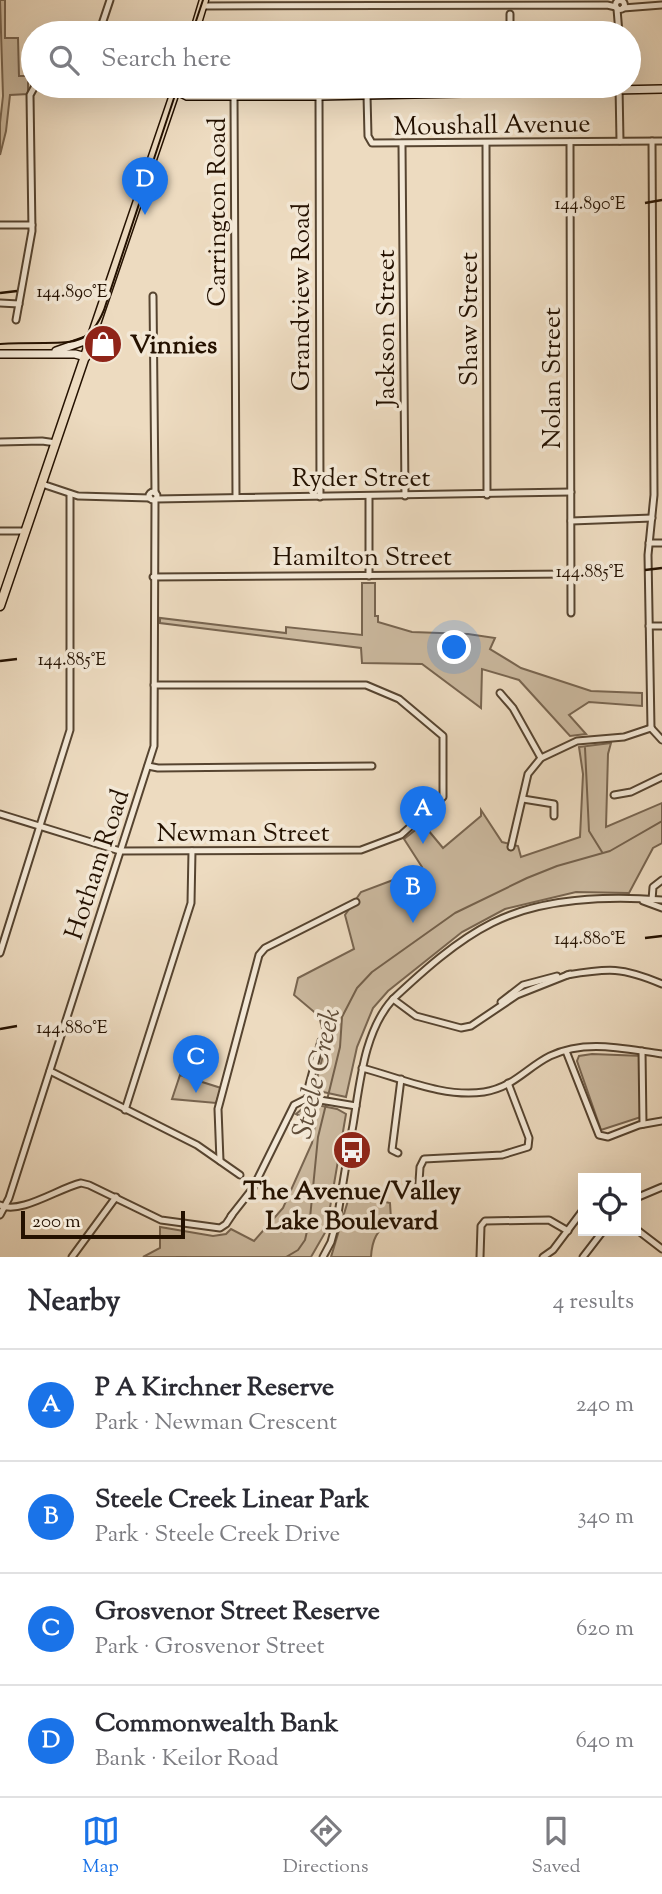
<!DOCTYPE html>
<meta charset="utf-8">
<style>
body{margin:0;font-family:"Sorts Mill Goudy",serif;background:#f2f2f3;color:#2b2b33}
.controls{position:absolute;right:21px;bottom:21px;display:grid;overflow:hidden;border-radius:0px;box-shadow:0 7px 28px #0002}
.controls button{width:63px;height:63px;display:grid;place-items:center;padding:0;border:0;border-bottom:2px solid #e1e1e2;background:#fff;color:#2b2b33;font:35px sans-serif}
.scale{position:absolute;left:21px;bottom:18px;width:164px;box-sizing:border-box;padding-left:7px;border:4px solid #241100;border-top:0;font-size:19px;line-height:24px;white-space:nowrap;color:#241100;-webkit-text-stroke:5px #f3e8d6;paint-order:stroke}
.you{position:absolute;left:455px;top:648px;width:24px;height:24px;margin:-18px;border:5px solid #fff;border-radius:50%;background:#1a73e8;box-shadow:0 0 0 10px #1a73e833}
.badge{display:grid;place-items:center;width:46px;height:46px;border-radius:50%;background:#1a73e8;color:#fff;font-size:23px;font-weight:700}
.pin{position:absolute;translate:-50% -58px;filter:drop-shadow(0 2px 4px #0008)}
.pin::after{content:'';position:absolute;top:37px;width:24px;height:21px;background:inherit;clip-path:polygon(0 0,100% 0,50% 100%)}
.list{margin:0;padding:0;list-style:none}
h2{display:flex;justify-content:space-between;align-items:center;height:91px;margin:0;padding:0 28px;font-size:30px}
h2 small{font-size:23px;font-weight:400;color:#7c7c81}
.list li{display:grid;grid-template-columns:46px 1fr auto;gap:21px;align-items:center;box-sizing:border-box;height:112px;padding:0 28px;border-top:2px solid #e1e1e2}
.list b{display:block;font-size:26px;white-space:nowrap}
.list p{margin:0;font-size:23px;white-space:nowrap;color:#7c7c81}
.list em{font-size:23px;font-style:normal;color:#7c7c81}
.icon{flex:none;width:38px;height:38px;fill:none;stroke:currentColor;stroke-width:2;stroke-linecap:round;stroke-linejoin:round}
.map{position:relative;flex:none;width:662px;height:1257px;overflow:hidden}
.search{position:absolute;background:#fff;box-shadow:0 7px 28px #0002;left:21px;right:21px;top:21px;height:77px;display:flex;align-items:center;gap:18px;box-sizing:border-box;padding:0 24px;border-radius:38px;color:#7c7c81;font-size:26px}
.sheet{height:539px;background:#fff}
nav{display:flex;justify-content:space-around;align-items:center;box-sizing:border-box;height:98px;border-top:2px solid #e1e1e2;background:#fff;font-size:19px;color:#7c7c81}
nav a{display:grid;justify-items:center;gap:4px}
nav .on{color:#1a73e8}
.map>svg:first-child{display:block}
.green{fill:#cbb99f;stroke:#786550;stroke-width:2}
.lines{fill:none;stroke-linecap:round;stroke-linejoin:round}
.stream{stroke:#74614c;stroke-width:2}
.street-casing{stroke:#564430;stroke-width:9}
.secondary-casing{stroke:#241100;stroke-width:10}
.primary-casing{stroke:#241100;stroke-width:11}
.street{stroke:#f3e8d6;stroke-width:5}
.secondary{stroke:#f3e8d6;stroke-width:7}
.primary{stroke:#eddbc0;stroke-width:8}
.tram{stroke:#241100;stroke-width:2}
.ticks{fill:none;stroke:#241100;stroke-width:2.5}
.labels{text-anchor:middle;stroke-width:7;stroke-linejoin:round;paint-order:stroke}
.street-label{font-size:26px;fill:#241100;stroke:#f3e8d6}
.poi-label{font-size:26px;font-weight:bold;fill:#241100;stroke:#f3e8d6;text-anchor:start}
.water-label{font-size:28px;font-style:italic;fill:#604d39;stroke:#f3e8d6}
.ticks-label{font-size:18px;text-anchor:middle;fill:#241100;stroke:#f3e8d6;stroke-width:7;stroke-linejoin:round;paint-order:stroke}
</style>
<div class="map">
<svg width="662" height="1257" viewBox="0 0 662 1257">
<rect width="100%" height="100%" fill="#eddbc0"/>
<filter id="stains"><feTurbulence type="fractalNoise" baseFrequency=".00286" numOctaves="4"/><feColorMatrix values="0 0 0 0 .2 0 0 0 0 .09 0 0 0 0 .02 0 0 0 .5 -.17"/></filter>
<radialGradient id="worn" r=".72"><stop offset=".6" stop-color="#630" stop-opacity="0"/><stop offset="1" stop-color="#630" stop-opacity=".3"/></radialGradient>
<g class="green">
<polygon points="0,0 5,0 5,38 18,38 19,76 28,76 28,94 10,95 6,131 0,155 0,123 3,96"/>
<polygon points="362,583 375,583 375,616 378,616 378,622 412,632 468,634 495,638 490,649 521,668 591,691 642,693 642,706 589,702 569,715 586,734 570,736 519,680 482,669 481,708 422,664 362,663 361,648 160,623 160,618 286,633 286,627 362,635"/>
<polygon points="611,743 608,754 606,827 662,803 662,843 653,848 629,893 576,892 505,909 462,932 388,991 373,1008 357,1047 346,1097 314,1090 326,1044 319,1016 294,995 298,978 354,949 345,915 361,892 417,871 422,867 404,839 423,824 443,848 481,816 481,810 502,842 518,846 521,857 580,837 583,774 579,747"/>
<polygon points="592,1054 643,1056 644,1116 601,1130 577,1061 579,1056"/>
<polygon points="180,1075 221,1088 216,1103 172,1099"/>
<polygon points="317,1105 337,1109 346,1114 326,1231 311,1257 143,1257 160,1248 160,1227 213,1236 226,1234 231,1229 254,1241 283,1208 312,1143 315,1124 296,1114 302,1109"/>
<path d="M350 1194 390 1203 391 1219C377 1231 372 1239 371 1257H331Z"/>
</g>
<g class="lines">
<g class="stream">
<polyline points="585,748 589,831 602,852"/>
<polyline points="177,1257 186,1257"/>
<polyline points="286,1257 298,1250 305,1240 310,1218 318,1137 340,1047 342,1017 357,988 372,972 455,913 527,878 557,866 610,851 662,821"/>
</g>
<defs>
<g id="street">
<circle cx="620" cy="5" r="4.5"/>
<polyline points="202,6 607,5 616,7"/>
<polyline points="623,8 662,5"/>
<polyline points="617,9 619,33"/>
<polyline points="510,14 510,33"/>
<polyline points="99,33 110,0"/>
<polyline points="619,86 620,141"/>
<polyline points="367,95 368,136 372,143 662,141"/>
<polyline points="234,96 236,496"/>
<polyline points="319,96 320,497"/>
<polyline points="570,142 571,613"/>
<polyline points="486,143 487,495"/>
<polyline points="402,145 405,496"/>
<polyline points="0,225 32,225"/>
<polyline points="153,296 155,493"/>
<polyline points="0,303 19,304"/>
<polyline points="16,320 32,231 30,95 35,86"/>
<polyline points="0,442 42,441 56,443"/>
<polyline points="42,484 78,496 150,498"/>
<circle cx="153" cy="496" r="4"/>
<polyline points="369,496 369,576"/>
<polyline points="156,499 571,492"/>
<polyline points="571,521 652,518"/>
<polyline points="0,531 26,531"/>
<polyline points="649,543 662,543"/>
<polyline points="153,577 571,574"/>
<polyline points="649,626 662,626"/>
<polyline points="500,693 513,708 541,758"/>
<polyline points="651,728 648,555 654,495 652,141"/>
<polyline points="651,728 662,740"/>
<polyline points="148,766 158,768 372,766"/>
<polyline points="614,795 631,792 662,777"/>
<polyline points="523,799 554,804 554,816"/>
<polyline points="0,814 120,851 361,850 401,835 443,797 443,736 399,699 366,685 154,685"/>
<polyline points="511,847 528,774 541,758 577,741 624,737 651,728"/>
<polyline points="652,900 653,887 662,880"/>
<polyline points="643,901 662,908"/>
<polyline points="0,953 70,730 70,494"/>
<path d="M567 975C609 968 622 967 662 984"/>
<polyline points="393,999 416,1016 461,1028 471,1026 517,995 570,974"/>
<polyline points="501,1002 523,985 557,976"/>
<polyline points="566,1051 599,1135 608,1137 639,1125 662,1121"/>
<polyline points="642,1051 643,1124"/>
<path d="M362 1068C401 1078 443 1098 484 1092 514 1087 526 1068 550 1056 586 1039 624 1049 662 1054"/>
<polyline points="50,1071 197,1145 240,1175"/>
<polyline points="308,1098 309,1085 321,1041"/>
<polyline points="125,1110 191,903 192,851"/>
<polyline points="398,1153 392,1150 401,1079"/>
<polyline points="220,1161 218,1109 259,955 265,948 356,902"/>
<polyline points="418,1197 420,1167 424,1159 502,1155 528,1147 529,1138 508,1083"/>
<polyline points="636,1198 662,1187"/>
<path d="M0 1205C20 1215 59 1188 81 1183L89 1185 161 1220 220 1228 226 1224 232 1215"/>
<polyline points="0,1215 9,1198 154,746 155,500"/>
<polyline points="231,1216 253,1188 294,1105 308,1098 356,1106"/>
<polyline points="636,1229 662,1249"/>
<polyline points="72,1257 116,1197"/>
<path d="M323 1257 331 1242 337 1220C342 1189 347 1157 353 1125 360 1083 364 1031 393 999 423 971 456 941 492 923 541 898 609 896 662 900"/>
<polyline points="480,1257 481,1226 485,1221 549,1220 568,1231"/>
<polyline points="543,1257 553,1250 583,1210"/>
<polyline points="583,1257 603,1231"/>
</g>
<g id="secondary">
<polyline points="175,90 187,96 319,96 662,89"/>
<polyline points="56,351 93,338"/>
<polyline points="0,354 75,354 86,357"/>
</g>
<g id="primary">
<polyline points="194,33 204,0"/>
<polyline points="0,606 177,86"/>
</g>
</defs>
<use href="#street" class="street-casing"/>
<use href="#secondary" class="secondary-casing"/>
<use href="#primary" class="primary-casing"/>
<use href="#street" class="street"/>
<use href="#secondary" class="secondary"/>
<use href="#primary" class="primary"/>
<g class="tram">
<polyline points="192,33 203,0"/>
<path d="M0 344C15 343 30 343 45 343 76 343 91 342 104 310L178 86"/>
</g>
</g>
<path class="ticks" d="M645 203 662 200M0 293 17 291M645 570 662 568M0 661 17 659M645 938 662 936M0 1029 17 1026"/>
<defs>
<symbol id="shop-disc" viewBox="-11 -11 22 22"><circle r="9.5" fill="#8f2418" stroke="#f3e8d6"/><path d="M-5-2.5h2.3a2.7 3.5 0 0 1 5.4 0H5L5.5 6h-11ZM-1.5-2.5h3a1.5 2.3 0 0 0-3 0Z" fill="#fff"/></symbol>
<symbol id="bus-disc" viewBox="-11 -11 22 22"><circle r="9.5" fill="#8f2418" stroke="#f3e8d6"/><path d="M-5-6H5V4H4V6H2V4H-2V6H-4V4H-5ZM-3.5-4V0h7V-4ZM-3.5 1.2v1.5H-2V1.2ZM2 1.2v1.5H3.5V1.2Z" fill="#fff"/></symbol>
</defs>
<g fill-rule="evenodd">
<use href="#shop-disc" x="81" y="322" width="44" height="44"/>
<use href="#bus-disc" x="330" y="1128" width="44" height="44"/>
</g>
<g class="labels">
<g class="street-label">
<text transform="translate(492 124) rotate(-1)" y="9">Moushall Avenue</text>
<text transform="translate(216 212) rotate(-90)" y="9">Carrington Road</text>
<text transform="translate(300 297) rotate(-90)" y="9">Grandview Road</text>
<text transform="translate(468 319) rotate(-90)" y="9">Shaw Street</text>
<text transform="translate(385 328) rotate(-90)" y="9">Jackson Street</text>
<text transform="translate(551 378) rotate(-90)" y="9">Nolan Street</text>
<text x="361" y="486">Ryder Street</text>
<text x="362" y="565">Hamilton Street</text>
<text x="243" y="841">Newman Street</text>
<text transform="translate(96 864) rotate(-72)" y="9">Hotham Road</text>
</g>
<g class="poi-label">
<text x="130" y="353">Vinnies</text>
<text x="352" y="1199" text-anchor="middle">The Avenue/Valley<tspan x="352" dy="30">Lake Boulevard</tspan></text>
</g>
<g class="water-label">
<text transform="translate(315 1073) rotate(-77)" y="10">Steele Creek</text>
</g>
</g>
<g class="ticks-label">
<text x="590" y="209">144.890°E</text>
<text x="72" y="297">144.890°E</text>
<text x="590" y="577">144.885°E</text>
<text x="72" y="665">144.885°E</text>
<text x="590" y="944">144.880°E</text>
<text x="72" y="1033">144.880°E</text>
</g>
<rect width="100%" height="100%" filter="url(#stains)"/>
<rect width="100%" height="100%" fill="url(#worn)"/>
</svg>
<div class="controls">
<button><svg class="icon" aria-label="locate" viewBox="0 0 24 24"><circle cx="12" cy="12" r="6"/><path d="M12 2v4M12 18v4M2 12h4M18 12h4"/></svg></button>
</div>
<div class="scale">200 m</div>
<div class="you"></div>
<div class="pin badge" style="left:423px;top:844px">A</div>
<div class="pin badge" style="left:413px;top:923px">B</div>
<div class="pin badge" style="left:196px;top:1093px">C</div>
<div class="pin badge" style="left:145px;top:215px">D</div>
<div class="search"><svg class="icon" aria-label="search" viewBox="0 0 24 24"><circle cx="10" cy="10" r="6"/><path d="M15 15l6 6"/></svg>Search here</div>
</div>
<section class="sheet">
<h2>Nearby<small>4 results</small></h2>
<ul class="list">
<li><span class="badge">A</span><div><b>P A Kirchner Reserve</b><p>Park · Newman Crescent</p></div><em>240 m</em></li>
<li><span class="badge">B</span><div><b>Steele Creek Linear Park</b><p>Park · Steele Creek Drive</p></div><em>340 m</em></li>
<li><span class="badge">C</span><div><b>Grosvenor Street Reserve</b><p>Park · Grosvenor Street</p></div><em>620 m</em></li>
<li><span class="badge">D</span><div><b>Commonwealth Bank</b><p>Bank · Keilor Road</p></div><em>640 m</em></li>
</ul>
</section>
<nav>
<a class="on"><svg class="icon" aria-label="map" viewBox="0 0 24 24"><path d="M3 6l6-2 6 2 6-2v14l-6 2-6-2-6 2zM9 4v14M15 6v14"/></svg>Map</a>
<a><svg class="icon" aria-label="directions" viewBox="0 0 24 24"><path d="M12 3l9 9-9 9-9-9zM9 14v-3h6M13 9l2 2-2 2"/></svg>Directions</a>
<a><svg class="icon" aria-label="saved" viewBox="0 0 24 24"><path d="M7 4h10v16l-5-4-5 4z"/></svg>Saved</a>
</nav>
